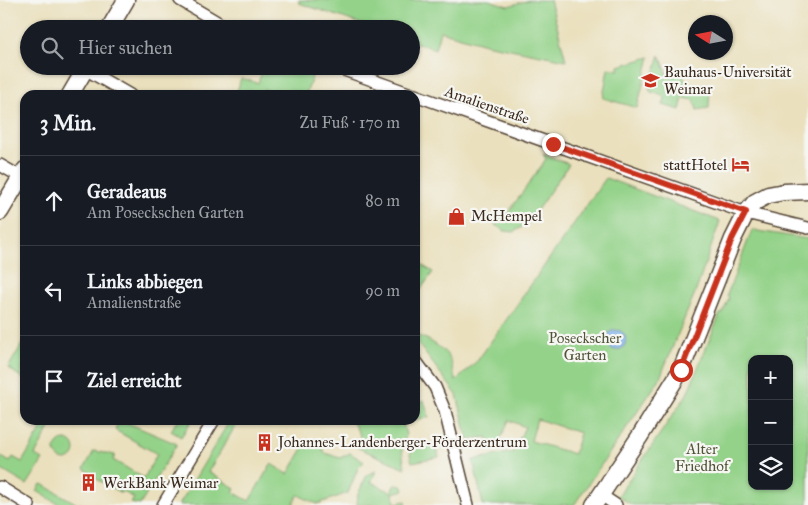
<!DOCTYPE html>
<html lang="de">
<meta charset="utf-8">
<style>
body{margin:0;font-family:"IM FELL Great Primer",serif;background:#242831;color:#f1f3f6}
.controls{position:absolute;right:15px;bottom:15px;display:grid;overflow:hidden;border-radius:10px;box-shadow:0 1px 4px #0004}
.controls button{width:45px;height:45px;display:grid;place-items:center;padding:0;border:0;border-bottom:1px solid #363941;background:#171b24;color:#f1f3f6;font:25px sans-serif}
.compass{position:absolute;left:688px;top:15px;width:45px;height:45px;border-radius:50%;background:#171b24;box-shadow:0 1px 4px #0004;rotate:281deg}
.stop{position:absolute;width:15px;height:15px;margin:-11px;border:4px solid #c8321e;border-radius:50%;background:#fff}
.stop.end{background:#c8321e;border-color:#fff;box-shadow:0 1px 5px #0008}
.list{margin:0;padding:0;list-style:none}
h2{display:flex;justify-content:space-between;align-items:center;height:65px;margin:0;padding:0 20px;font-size:21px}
h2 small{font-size:16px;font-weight:400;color:#9ea1a6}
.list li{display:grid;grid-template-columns:32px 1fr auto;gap:15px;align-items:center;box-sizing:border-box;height:90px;padding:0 20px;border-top:1px solid #363941}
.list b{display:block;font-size:19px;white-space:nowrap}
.list p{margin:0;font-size:16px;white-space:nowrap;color:#9ea1a6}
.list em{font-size:16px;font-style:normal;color:#9ea1a6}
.icon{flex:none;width:28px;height:28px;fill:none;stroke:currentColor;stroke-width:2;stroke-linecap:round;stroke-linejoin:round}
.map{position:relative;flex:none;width:808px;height:505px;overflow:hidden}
.search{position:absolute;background:#171b24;box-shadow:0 1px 4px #0004;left:20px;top:20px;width:400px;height:55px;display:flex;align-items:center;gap:12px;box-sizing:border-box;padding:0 18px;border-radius:28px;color:#9ea1a6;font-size:19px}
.panel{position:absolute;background:#171b24;box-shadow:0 1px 4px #0004;left:20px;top:90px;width:400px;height:335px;border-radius:15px}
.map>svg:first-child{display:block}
.green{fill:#93d288;stroke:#677e53;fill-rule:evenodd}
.water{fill:#81b4ee;stroke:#5e6f86}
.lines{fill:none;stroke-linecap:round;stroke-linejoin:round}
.street-casing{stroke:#554536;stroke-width:14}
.secondary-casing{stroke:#554536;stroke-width:19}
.street{stroke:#fff;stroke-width:11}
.secondary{stroke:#fff;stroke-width:16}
.route{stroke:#c8321e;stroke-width:6}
.labels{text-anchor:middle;stroke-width:4.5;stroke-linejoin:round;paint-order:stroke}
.poi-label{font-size:15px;fill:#3b2a1e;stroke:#f6f6f2;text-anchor:start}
.street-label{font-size:15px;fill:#3b2a1e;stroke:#f6f6f2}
.park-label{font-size:15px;fill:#515438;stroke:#f6f6f2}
</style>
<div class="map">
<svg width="808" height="505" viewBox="0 0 808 505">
<rect width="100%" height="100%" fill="#f6f6f2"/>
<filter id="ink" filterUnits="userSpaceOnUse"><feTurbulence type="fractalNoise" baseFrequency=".02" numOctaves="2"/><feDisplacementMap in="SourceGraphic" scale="10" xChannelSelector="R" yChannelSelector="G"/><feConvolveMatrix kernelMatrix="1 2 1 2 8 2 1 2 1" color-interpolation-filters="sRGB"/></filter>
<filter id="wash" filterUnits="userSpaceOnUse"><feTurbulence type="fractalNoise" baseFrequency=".0096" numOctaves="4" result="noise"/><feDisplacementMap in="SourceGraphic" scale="20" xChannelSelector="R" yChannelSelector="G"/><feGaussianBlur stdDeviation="1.12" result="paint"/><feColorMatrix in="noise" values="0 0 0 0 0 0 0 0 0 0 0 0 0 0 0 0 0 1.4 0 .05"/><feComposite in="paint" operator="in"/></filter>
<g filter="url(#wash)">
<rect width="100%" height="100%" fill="#eae0bd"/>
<g class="green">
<polygon points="299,0 489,0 508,6 529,0 550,0 566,60 485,44 440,31 435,49 411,41 411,29 376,29 299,3"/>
<polygon points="660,55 668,77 682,74 687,84 710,87 709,108 697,110 694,100 683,98 680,110 663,105 665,99 663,95 651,92 649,89"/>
<polygon points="650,57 637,108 603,98 608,68 619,70 619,66"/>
<polygon points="264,66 292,66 313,74 306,95 281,95 264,89 262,95 248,95 237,92 241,78 258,83"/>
<polygon points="543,154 569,164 528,223 514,232 505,231 495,225 505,211 508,213 546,159"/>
<path d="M606 178 720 221 697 288 659 380 574 505H483L473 460 513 452 525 427 509 420 499 442 489 443 488 437 468 440 457 395 415 340V336C424 335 444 349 449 357 453 364 453 375 456 381L478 360ZM537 419 580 433 574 454 531 441Z"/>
<path d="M752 230 808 239V505H632L618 496 687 394 720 314 723 313 729 298 727 295ZM752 359H789V486H752Z"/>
<polygon points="415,261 433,272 415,298"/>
<polygon points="25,339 25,363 21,374 25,377 25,380 8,368"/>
<polygon points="424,400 429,417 415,420 415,407"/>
<polygon points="37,420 51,420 51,426 35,455 43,460 27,485 0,469 0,456 10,462 13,457 22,462 44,425"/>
<polygon points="179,420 192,420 181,437 171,431 176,422 178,423"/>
<polygon points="230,420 239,420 208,472 235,488 233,492 249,501 271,464 288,474 305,445 319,442 325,453 340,458 350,453 364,462 358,468 348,493 317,504 298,495 293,505 179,505"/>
<polygon points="349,420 413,420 403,423 406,435 402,450 405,468 356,447 360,435 352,421"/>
<polygon points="119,421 123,421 177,444 140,505 131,503 134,498 122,491 121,493 95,478 96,476 84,469 94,451 115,455 113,460 144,478 157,454 115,430"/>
<circle cx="65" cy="450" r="10"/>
<polygon points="436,444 439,457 412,462 410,454 414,448"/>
<polygon points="376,471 371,482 391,492 395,484 403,487 404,490 393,493 395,503 406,501 407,505 357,505 358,494 367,475"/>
<polygon points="41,484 44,485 79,505 80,503 83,505 60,505 37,491"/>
</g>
<circle class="water" cx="616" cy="340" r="10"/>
</g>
<g filter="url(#ink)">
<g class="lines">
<defs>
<g id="street">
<polyline points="180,0 229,29"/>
<polyline points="333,66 414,95"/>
<polyline points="85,69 130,95"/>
<polyline points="415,95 746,213 808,228"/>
<polyline points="0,165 21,177"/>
<polyline points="415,360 435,387 445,411 468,505"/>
<polyline points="0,487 29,505"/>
<polyline points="601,495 616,505"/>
<polyline points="163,505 214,420"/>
</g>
<g id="secondary">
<polyline points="109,29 126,0"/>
<polyline points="70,95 87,66"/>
<polyline points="0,212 25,170"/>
<polyline points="594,505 640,436 681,370 733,239 746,213 755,202 768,195 784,192 808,191"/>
</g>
</defs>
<use href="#street" class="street-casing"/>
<use href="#secondary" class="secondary-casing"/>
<use href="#street" class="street"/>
<use href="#secondary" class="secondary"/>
</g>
</g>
<g class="lines" filter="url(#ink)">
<polyline class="route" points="553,144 746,212 732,239 681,370"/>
</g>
<defs>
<symbol id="university-bare" viewBox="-9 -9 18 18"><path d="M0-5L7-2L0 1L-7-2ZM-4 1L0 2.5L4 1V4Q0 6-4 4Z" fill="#c8321e" stroke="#f6f6f2" stroke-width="2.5" paint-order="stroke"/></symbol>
<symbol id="hotel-bare" viewBox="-9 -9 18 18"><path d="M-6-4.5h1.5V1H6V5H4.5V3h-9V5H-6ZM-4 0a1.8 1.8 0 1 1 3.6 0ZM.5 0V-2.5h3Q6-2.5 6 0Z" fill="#c8321e" stroke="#f6f6f2" stroke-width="2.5" paint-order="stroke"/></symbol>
<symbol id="shop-bare" viewBox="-9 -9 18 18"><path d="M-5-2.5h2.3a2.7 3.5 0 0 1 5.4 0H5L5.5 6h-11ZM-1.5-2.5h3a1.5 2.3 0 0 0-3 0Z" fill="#c8321e" stroke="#f6f6f2" stroke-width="2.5" paint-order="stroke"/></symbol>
<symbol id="building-bare" viewBox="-9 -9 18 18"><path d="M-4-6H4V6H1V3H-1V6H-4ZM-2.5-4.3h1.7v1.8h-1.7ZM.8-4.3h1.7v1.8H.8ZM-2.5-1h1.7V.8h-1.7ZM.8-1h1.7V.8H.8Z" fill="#c8321e" stroke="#f6f6f2" stroke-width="2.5" paint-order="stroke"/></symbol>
</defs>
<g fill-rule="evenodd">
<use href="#university-bare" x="638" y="68" width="25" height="25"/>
<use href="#hotel-bare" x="728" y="152" width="25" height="25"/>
<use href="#shop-bare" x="444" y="204" width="25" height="25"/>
<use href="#building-bare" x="252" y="430" width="25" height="25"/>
<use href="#building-bare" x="76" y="470" width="25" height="25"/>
</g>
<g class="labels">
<g class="poi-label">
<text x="664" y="77">Bauhaus-Universität<tspan x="664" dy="17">Weimar</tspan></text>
<text x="727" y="170" text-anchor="end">stattHotel</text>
<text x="471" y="221">McHempel</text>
<text x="278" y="447">Johannes-Landenberger-Förderzentrum</text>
<text x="103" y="488">WerkBank Weimar</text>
</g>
<g class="street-label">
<text transform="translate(487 105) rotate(19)" y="5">Amalienstraße</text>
</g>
<g class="park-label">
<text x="585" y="343">Poseckscher<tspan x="585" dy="17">Garten</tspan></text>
<text x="702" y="454">Alter<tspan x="702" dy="17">Friedhof</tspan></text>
</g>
</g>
</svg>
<div class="controls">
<button>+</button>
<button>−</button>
<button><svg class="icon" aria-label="layers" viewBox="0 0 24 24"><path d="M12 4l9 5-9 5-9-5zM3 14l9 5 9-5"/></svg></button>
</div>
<svg class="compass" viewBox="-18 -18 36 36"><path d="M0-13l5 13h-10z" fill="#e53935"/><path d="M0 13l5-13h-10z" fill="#9ea1a6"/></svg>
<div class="stop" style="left:681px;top:370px"></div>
<div class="stop end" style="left:553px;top:144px"></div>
<div class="search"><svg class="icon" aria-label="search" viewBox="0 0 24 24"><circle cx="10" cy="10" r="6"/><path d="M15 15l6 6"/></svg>Hier suchen</div>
<section class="panel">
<h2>3 Min.<small>Zu Fuß · 170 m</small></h2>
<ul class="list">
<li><svg class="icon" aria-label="ahead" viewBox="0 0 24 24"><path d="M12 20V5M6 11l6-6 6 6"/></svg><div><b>Geradeaus</b><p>Am Poseckschen Garten</p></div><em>80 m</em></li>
<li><svg class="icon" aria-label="left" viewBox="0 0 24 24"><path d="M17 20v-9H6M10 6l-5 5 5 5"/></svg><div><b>Links abbiegen</b><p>Amalienstraße</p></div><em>90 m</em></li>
<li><svg class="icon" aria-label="arrive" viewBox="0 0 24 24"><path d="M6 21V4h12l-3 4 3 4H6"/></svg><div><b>Ziel erreicht</b></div></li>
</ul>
</section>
</div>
